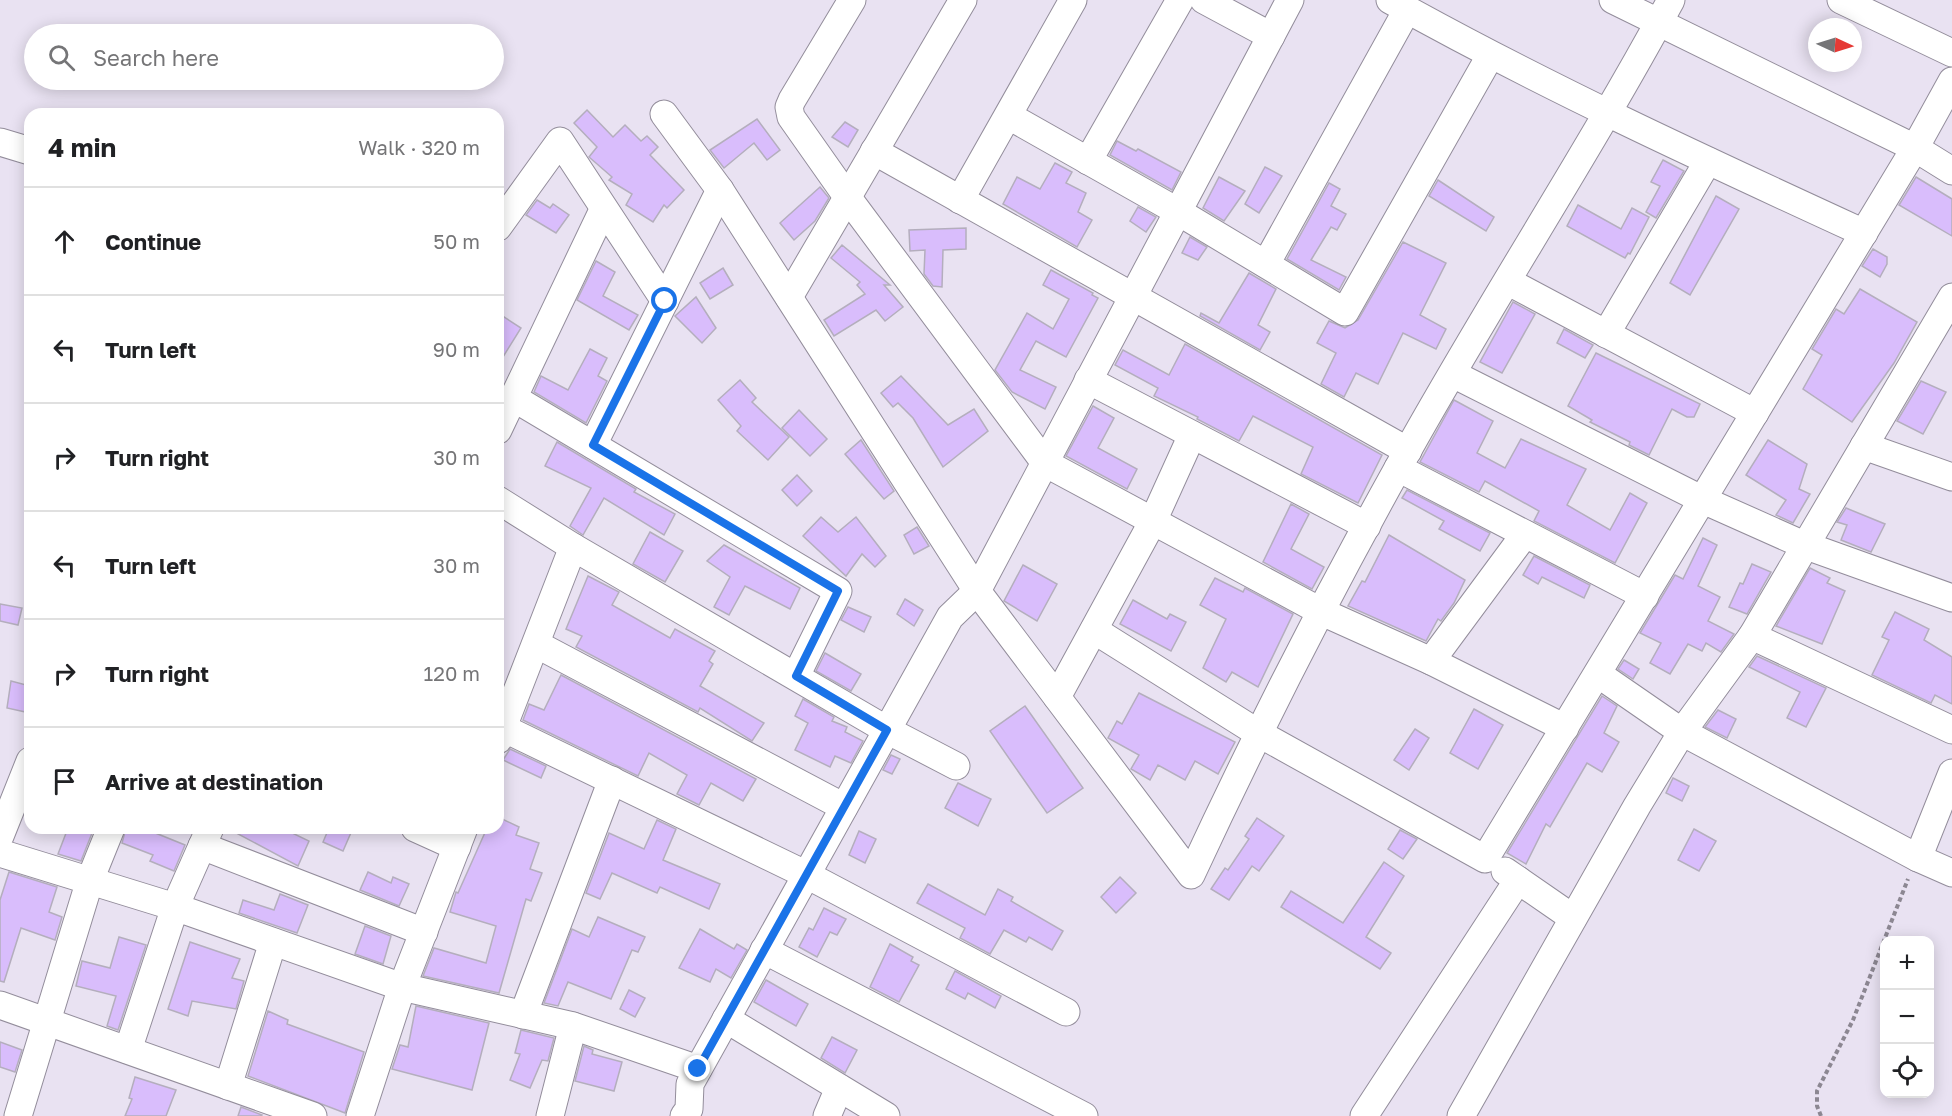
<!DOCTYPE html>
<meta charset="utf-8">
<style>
body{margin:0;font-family:"Golos Text",sans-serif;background:#f6f6f6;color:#202124}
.controls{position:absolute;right:18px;bottom:18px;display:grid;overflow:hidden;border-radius:12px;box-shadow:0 3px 15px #0003}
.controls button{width:54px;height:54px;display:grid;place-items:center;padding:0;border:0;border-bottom:2px solid #e0e0e0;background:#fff;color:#202124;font:30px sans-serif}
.compass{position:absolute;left:1808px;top:18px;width:54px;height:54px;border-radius:50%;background:#fff;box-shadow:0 3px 15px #0003;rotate:94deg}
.stop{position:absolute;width:18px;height:18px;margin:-14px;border:4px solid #1a73e8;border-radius:50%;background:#fff}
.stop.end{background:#1a73e8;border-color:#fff;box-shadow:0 2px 6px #0008}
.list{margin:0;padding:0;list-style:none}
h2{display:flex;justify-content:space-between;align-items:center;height:78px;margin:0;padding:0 24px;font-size:26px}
h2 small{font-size:20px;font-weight:400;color:#757577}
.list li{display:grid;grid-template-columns:39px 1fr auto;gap:18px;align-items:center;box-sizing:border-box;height:108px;padding:0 24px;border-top:2px solid #e0e0e0}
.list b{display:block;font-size:22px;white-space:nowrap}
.list em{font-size:20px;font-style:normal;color:#757577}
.icon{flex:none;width:33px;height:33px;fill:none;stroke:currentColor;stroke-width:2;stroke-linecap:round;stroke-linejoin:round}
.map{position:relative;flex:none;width:1952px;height:1116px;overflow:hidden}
.search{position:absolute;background:#fff;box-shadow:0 3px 15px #0003;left:24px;top:24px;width:480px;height:66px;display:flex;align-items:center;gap:15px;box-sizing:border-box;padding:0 21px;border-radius:33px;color:#757577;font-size:22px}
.panel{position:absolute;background:#fff;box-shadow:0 3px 15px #0003;left:24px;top:108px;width:480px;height:726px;border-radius:18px}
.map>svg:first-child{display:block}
.building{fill:#d9bdfc;stroke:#b4aebd;stroke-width:1.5}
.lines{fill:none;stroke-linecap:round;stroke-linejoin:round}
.minor-casing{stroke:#938d9b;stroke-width:29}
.path{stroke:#8c8792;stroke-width:4;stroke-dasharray:4.5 3;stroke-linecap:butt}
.minor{stroke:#fff;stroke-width:27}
.route{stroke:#1a73e8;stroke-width:8}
</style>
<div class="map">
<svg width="1952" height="1116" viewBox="0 0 1952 1116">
<rect width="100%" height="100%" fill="#e9e2f2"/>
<g class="building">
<polygon points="587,110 613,137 625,125 641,141 647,136 658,147 650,155 684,190 667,208 664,205 653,222 626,205 632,194 609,180 612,177 589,157 597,147 574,123"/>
<polygon points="757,119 780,150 767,160 754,143 724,168 710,150"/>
<polygon points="845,122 858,130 848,147 832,137"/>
<polygon points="1117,141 1136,151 1138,149 1181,172 1172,190 1110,155"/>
<polygon points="1663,160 1684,171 1656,218 1646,212 1660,186 1651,182"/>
<polygon points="1055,163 1072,172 1066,183 1086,193 1078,212 1092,220 1077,247 1003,204 1017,177 1040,189"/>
<polygon points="1265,167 1282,176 1259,213 1245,204"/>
<polygon points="1219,177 1245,191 1224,221 1203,208"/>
<polygon points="1916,177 1952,199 1952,236 1899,205"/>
<polygon points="1438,180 1494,217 1486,231 1429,196"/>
<polygon points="1329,183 1340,189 1331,206 1346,214 1337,230 1331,227 1311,260 1346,277 1339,290 1287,259"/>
<polygon points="820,187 829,198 815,221 794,240 780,223"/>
<polygon points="1716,196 1739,209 1690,295 1670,283"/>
<polygon points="537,200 550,208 553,204 569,215 556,233 526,215"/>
<polygon points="1578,205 1621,229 1632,208 1649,217 1630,254 1628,253 1625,258 1567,226"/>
<polygon points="1138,207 1156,217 1146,232 1130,221"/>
<polygon points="966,228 966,249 943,250 942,287 933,286 924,274 925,250 910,251 909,230"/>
<polygon points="1190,237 1207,247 1198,260 1182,253"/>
<polygon points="1403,242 1446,263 1420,315 1446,329 1436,349 1403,333 1378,384 1356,373 1344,397 1321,384 1336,353 1317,343 1329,321 1345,328 1358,320"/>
<polygon points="842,245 890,285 884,285 903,307 885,321 876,310 834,336 824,320 865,294 857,285 860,282 831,258"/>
<polygon points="1873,249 1887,257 1887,264 1880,277 1862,266"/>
<polygon points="596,261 615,272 603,296 638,315 629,330 577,300"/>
<polygon points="723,268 733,285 710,299 700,283"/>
<polygon points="1051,270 1093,293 1092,295 1098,298 1066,357 1036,341 1020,370 1056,387 1045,409 1012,392 995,370 1027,313 1053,329 1069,299 1043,285"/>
<polygon points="1249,273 1276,289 1258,325 1270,332 1260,350 1200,316 1201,313 1219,323"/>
<polygon points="1860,289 1917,322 1894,363 1852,422 1803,389 1822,355 1812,349 1836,309 1844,314"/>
<polygon points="696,297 716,328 702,343 675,316"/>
<polygon points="1513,302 1535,314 1502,373 1480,362"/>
<polygon points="498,313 521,328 498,365"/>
<polygon points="1564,329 1593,345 1585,358 1557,343"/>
<polygon points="1185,344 1382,455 1358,503 1301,474 1313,447 1253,416 1239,441 1197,419 1198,417 1154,396 1158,388 1115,365 1123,350 1169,375"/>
<polygon points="590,349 607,358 598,376 607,381 586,423 534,392 541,376 568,390"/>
<polygon points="1596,353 1700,404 1694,417 1687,417 1672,409 1649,455 1629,445 1630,442 1590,422 1592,420 1568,406"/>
<polygon points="901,376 948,425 974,409 988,431 943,467 913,418 898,403 893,407 881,393"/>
<polygon points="740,380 756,398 752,402 789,437 768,460 737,431 741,426 718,400"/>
<polygon points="1921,381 1946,392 1923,434 1897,421"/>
<polygon points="1454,400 1493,421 1477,453 1505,468 1521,439 1586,469 1567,505 1610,530 1630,493 1647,503 1615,563 1534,521 1539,511 1485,481 1479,492 1420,462"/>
<polygon points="1093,406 1114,418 1098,448 1137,469 1127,489 1066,456"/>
<polygon points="799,410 827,439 810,456 782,428"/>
<polygon points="861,440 894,491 884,499 845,454"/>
<polygon points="1768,440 1807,464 1799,489 1810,494 1793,523 1776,515 1786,500 1746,475"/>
<polygon points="557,442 636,489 634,492 675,514 664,535 604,498 583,535 570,526 591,488 545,466"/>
<polygon points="797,475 812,491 797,506 782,490"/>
<polygon points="1407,490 1490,533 1480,551 1439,529 1444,521 1402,498"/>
<polygon points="1291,504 1309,514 1291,549 1324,567 1312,589 1263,562"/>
<polygon points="1846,508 1885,524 1871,552 1841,540 1847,525 1837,522"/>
<polygon points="821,517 838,532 856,517 886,556 875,567 862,554 846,576 803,536"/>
<polygon points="917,527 929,546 914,554 904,535"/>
<polygon points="650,532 683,551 665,582 633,564"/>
<polygon points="1389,535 1465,580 1454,603 1441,621 1438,619 1426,641 1348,606 1362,581 1365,582"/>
<polygon points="1703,538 1717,545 1698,586 1720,597 1708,621 1734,634 1721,652 1706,643 1702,651 1688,644 1670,674 1650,663 1661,643 1640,633 1675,575 1683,579"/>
<polygon points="724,545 800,588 790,609 745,586 729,615 714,607 730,577 707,561"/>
<polygon points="1534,556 1590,585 1584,598 1542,577 1538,584 1523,575"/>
<polygon points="1752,564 1771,572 1747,614 1729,607 1740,583 1743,584"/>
<polygon points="1023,565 1057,584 1037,621 1004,601"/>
<polygon points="1810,568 1830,578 1827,583 1845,591 1822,644 1776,626"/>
<polygon points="588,576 619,592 612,605 670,638 675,629 715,651 709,661 713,664 700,686 764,723 752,741 700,708 698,712 576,647 582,636 566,629"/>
<polygon points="1215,578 1243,592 1245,588 1293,614 1258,687 1232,672 1226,682 1203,668 1226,619 1200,605"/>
<polygon points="905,599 923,610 914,626 897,614"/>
<polygon points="1133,600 1167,619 1170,614 1186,622 1171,651 1120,624"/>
<polygon points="0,604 22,608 18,625 0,621"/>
<polygon points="848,607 871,617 864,632 841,620"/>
<polygon points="1895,612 1929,629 1924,640 1952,657 1952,704 1935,695 1931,703 1872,675 1889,640 1882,637"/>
<polygon points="825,653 861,674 851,691 816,671"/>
<polygon points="1757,656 1826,688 1806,727 1787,718 1800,692 1749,667"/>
<polygon points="1624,660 1639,669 1633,679 1618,669"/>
<polygon points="561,675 756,779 743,801 711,783 699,805 677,794 687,775 649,753 638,776 523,720 529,704 544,710"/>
<polygon points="11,681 30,686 30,713 7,708"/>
<polygon points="1139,693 1235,742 1218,774 1195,761 1185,780 1158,765 1150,780 1131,769 1139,755 1108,738 1117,721 1122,724"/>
<polygon points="1602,696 1617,706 1604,733 1619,742 1602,772 1587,763 1550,827 1546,824 1526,864 1507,853"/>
<polygon points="803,699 834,717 832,721 847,727 845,732 863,741 851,763 835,756 830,767 795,750 808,723 795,716"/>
<polygon points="1025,706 1083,788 1047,813 990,731"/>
<polygon points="1474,709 1503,725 1478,769 1450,753"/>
<polygon points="1718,710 1736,719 1727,738 1705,727"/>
<polygon points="1415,729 1429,738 1409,770 1394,760"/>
<polygon points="510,749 546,766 541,778 503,760"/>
<polygon points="891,755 900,759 892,774 883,770"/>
<polygon points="1673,778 1689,786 1682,801 1666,793"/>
<polygon points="958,783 991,799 978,826 945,808"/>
<polygon points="498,817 519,827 516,835 539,843 530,869 542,873 531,901 526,899 499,993 423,976 434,948 486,963 496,926 450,912 456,892 458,893 487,828 498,828"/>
<polygon points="1257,818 1284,836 1259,871 1252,866 1229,900 1211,889 1225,868 1228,870 1249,839 1245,836"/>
<polygon points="657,820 676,829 663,860 720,884 709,909 660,887 657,893 612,873 600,899 586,893 609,833 644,849"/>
<polygon points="68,828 94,828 81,861 58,854"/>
<polygon points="126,828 155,828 153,832 185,845 174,871 150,861 153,855 122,843"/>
<polygon points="227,828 282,828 309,841 298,866"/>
<polygon points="329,828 353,828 343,851 323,842"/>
<polygon points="1694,829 1716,841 1699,871 1678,860"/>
<polygon points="1400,830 1417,839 1403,859 1388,849"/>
<polygon points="859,831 876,839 865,863 849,855"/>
<polygon points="1384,862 1404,876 1366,937 1391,953 1380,969 1281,907 1291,891 1343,923"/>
<polygon points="9,872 57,887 49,912 62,917 55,940 21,928 4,982 0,981 0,900"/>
<polygon points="368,872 391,883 393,877 409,884 399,906 360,890"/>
<polygon points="1120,877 1136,893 1116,913 1101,897"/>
<polygon points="928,884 985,915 998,889 1013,897 1011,901 1063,931 1052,950 1029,937 1026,942 1004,930 990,954 960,938 965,928 917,903"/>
<polygon points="280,894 308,905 297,933 239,913 243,900 274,910"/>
<polygon points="824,908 846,919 837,935 830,932 817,957 799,947 809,928 813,930"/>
<polygon points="598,917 645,937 638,952 632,950 611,999 568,982 558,1006 544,1003 572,929 589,937"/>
<polygon points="365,926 391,936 383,964 355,954"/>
<polygon points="700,929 734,949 737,944 747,950 731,978 716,969 710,982 679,968"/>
<polygon points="119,937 146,945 118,1030 107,1026 116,996 76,986 82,961 110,968"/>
<polygon points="190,942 240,959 232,978 244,981 236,1009 192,1001 188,1016 168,1009"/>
<polygon points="890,944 913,957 911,961 919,965 899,1002 870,987"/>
<polygon points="955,971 1001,996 995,1008 968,993 965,999 946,989"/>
<polygon points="766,980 808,1004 796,1026 754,1002"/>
<polygon points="629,990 645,998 635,1017 620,1009"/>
<polygon points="416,1006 489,1023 472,1090 392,1069 400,1045 408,1047"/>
<polygon points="268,1011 288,1020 287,1024 364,1052 345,1113 248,1076"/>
<polygon points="521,1030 554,1038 548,1061 542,1060 530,1088 510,1080 520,1054 515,1053"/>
<polygon points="832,1037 857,1050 845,1073 821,1058"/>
<polygon points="0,1042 22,1050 15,1072 0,1067"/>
<polygon points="584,1046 593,1050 592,1054 622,1062 614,1091 575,1081"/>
<polygon points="135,1077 176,1090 166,1116 125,1116 132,1099 129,1098"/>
<polygon points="241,1107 262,1115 261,1116 238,1116"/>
</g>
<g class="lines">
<defs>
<g id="minor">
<polyline points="852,0 792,100 789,107 791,117 848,198 1045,463 1322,612 1431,661 1565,728"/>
<polyline points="1204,0 1271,36"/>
<path d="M1390 0C1544 86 1703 159 1864 233"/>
<polyline points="1613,0 1915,148 1952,171"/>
<polyline points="1841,0 1952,53"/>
<path d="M664 114 720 190 977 591 1191 875C1255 737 1324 601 1398 468 1485 310 1585 159 1671 0"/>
<polyline points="1009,116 1177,211 1345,312 1490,56"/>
<polyline points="0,142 30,151"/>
<polyline points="874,151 1408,451"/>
<polyline points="1088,161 1180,0"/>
<polyline points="960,200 1073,0"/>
<polyline points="498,227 560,141 665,301"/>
<polyline points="1266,264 1407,10"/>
<polyline points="1509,282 1755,413"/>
<polyline points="789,297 963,0"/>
<polyline points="1606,334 1708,161"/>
<polyline points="1453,374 1703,500 1804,545 1952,598"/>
<polyline points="1088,380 1367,526"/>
<polyline points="512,397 838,591 796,676"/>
<polyline points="498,430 603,210"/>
<polyline points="593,445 720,190"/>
<polyline points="1864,446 1952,477"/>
<polyline points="1398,468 1645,596"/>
<polyline points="498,500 573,547 887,730 956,766"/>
<polyline points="1094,630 1258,733 1485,859 1915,148 1952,81"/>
<polyline points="1752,636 1952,730"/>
<polyline points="536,644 844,807"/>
<polyline points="1431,661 1525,534"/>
<polyline points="1598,674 1682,732 1918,858 1952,873"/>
<polyline points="1057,697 1153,521 1192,435"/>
<polyline points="503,728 807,875 1066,1012"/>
<polyline points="498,740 573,547"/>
<polyline points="415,828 457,847"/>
<polyline points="0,836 30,761"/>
<polyline points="202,846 424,932"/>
<polyline points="0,853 175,907 210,828"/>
<polyline points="1918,858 1952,773"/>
<polyline points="1505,871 1573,918"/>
<polyline points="764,950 1084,1116"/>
<polyline points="0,1005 313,1116"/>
<polyline points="523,1015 612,780"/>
<polyline points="726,1019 886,1116"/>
<polyline points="128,1050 175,907 402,987 573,1026 698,1069"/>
<polyline points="228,1086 273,942"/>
<polyline points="18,1116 90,880 111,828"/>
<polyline points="360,1116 402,987 464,828"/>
<polyline points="550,1116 573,1026"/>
<polyline points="684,1116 689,1109 690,1084 950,617 977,591 1290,0"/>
<polyline points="827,1116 839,1088"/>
<polyline points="1364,1116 1518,880"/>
<polyline points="1461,1116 1637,806 1682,732 1752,636 1952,297"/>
</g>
</defs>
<use href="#minor" class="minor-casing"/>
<polyline class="path" points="1821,1116 1817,1106 1817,1091 1853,1020 1908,879"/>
<use href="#minor" class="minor"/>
</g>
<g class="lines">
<polyline class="route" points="665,301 593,445 838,591 796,676 887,730 698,1069"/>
</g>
</svg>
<div class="controls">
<button>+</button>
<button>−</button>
<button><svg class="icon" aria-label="locate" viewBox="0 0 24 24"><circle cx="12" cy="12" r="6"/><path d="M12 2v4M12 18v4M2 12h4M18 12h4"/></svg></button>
</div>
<svg class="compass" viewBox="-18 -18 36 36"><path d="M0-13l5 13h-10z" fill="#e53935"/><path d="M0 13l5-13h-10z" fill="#757577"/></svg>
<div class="stop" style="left:665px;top:301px"></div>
<div class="stop end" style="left:698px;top:1069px"></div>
<div class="search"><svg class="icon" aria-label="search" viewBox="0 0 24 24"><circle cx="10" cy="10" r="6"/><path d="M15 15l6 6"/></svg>Search here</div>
<section class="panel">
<h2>4 min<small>Walk · 320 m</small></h2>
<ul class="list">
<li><svg class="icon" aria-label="ahead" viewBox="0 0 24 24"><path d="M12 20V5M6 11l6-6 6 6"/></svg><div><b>Continue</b></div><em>50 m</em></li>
<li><svg class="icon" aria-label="left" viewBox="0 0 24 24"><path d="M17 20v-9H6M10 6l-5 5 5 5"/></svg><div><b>Turn left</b></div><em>90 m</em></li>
<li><svg class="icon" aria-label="right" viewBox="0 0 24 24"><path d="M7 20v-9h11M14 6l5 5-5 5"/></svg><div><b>Turn right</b></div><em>30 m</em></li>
<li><svg class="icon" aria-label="left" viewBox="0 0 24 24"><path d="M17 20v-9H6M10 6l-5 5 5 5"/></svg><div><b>Turn left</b></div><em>30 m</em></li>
<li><svg class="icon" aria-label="right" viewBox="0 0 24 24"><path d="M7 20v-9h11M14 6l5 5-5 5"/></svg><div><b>Turn right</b></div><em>120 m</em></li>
<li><svg class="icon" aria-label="arrive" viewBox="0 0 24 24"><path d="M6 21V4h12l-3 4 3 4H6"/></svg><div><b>Arrive at destination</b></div></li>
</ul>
</section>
</div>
